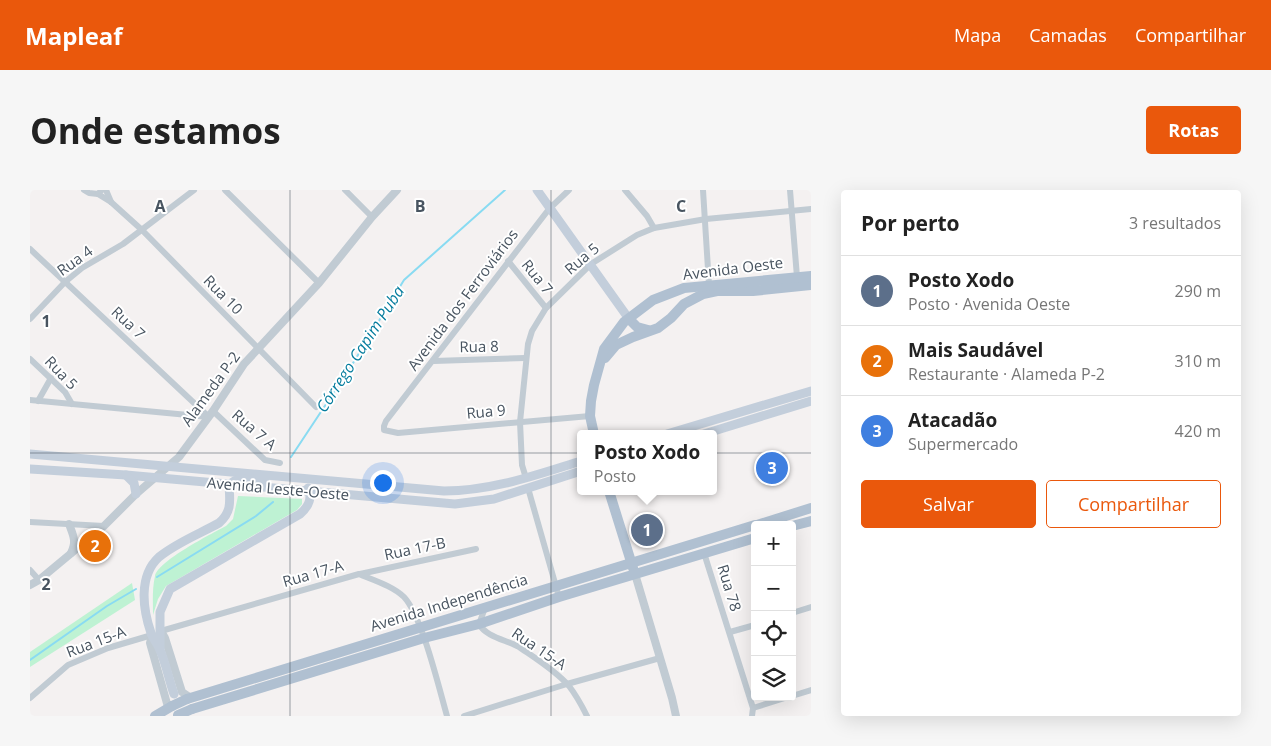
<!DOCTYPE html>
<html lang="pt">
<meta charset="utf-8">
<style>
body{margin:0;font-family:"Open Sans",sans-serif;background:#f6f6f6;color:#222}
.controls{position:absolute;right:15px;bottom:15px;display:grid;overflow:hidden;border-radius:5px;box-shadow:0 5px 20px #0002}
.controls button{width:45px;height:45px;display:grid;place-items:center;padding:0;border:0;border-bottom:1px solid #e0e0e0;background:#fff;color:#222;font:25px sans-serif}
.you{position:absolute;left:352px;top:292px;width:18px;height:18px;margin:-12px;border:4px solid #fff;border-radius:50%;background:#1a73e8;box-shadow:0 0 0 8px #1a73e833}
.badge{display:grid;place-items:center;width:32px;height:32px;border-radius:50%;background:#ea580c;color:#fff;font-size:16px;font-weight:700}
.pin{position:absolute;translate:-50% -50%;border:2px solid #fff;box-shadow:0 1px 5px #0006}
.popup{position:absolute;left:547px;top:240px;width:140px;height:65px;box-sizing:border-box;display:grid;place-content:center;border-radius:5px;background:#fff;filter:drop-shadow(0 1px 4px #0005);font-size:16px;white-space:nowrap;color:#767676}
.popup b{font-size:19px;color:#222}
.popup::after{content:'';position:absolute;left:50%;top:100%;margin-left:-10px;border:10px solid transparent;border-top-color:#fff}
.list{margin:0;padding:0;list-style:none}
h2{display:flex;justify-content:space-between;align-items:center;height:65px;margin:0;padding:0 20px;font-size:21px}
h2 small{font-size:16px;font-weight:400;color:#767676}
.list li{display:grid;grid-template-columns:32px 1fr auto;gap:15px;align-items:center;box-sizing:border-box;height:70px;padding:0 20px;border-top:1px solid #e0e0e0}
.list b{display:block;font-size:19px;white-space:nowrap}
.list p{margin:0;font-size:16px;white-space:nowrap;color:#767676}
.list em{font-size:16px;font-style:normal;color:#767676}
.actions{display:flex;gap:10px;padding:15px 20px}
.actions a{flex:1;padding:11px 0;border:1px solid #ea580c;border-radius:5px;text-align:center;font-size:18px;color:#ea580c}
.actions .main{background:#ea580c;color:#fff}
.icon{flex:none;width:28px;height:28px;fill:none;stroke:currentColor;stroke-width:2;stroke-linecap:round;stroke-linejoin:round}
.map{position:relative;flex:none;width:781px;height:526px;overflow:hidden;border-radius:5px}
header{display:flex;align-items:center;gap:30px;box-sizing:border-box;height:70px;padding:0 25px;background:#ea580c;color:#fff}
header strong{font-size:24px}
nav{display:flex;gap:28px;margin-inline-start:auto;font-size:18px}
.intro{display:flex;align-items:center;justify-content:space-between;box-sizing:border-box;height:120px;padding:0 30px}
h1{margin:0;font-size:35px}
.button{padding:12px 22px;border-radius:5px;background:#ea580c;color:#fff;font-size:18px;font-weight:700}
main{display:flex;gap:30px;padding:0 30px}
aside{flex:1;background:#fff;border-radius:5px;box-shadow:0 5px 20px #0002}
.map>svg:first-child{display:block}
.green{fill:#bef2d3}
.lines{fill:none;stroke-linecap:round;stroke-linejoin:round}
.stream{stroke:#89dbf2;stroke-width:2}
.minor{stroke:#c1cbd3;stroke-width:6}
.tertiary{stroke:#c1cbd3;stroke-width:8}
.secondary{stroke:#c3cedb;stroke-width:9}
.primary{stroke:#b0c0d1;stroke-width:10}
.primary-bridge{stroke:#b0c0d1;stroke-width:10}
.grid{fill:none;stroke:#485460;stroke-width:1;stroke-opacity:0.55}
.labels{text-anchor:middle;stroke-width:4;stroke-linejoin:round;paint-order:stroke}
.street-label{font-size:15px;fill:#485460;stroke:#fff}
.water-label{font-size:16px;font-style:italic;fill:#067d9e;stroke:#fff}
.grid-label{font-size:16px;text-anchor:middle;font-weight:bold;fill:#485460;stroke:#fff;stroke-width:4;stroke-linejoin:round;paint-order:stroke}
</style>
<header>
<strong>Mapleaf</strong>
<nav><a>Mapa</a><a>Camadas</a><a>Compartilhar</a></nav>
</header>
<div class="intro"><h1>Onde estamos</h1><a class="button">Rotas</a></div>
<main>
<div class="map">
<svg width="781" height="526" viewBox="0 0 781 526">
<rect width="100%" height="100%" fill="#f4f1f1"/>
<g class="green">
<path d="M208 306 272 309V314L267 320 136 396 128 409 123 425C123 413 122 399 125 386 128 371 181 344 196 336L203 329Z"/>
<polygon points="102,393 105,410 0,477 0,462"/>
</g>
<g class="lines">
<g class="stream">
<polyline points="261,267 320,178 374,90 475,0"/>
<polyline points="127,387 226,326 243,312"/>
<polyline points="0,470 77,416 106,399"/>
</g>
<g class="minor">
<polyline points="54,0 59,3 68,4 72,0"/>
<polyline points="76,0 81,12"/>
<polyline points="195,0 289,93"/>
<polyline points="315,0 342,27"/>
<polyline points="539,0 519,19 356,231 354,236 354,240 368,243 560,226"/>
<polyline points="595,0 617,26 624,38"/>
<polyline points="673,0 679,95"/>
<polyline points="760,0 767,87"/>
<polyline points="68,4 81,12 112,40 286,217"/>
<polyline points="0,59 179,227"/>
<polyline points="478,71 516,118"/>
<polyline points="0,129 35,92 52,78 93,54 164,0"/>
<polyline points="0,169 35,202 42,214"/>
<polyline points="404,171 495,168"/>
<polyline points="0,210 179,227"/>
<polyline points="8,211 21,188"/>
<polyline points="183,221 235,270 250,273"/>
<polyline points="496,288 492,275 490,232 498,154 502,141 516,118 561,74 607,45 624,38 676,29 781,19"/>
<polyline points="498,298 529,407"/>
<polyline points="0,332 74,336"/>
<polyline points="674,363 723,518 722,526"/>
<polyline points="0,380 9,390"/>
<polyline points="330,384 446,359"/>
<path d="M455 418 449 434C456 447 477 450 489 457 505 468 526 481 539 496 546 505 552 516 557 526"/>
<polyline points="762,423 781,417"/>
<path d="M131 441 329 384C343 390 363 396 374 407 392 426 409 498 417 526"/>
<polyline points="700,442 725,435"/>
<polyline points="762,506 781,500"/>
<polyline points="0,508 38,475 78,458 122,445"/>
<polyline points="723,518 758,507"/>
<polyline points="434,526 537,494 630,468"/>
</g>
<g class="tertiary">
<path d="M39 334C43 345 47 351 41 363"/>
<polyline points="605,384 642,508 646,526"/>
<polyline points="0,395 9,390 74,336 106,304 149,267 183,221 214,174 289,93 342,27 367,0"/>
<polyline points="131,441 135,448 152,502 161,508"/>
<polyline points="122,445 120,453 138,517"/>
</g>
<g class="secondary">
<polyline points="507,0 599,129"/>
<polyline points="637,244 781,201"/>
<polyline points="674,244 781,211"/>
<path d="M0 264 414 301C462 301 506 285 551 271"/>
<polyline points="0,279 96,285 425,314 464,309 551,281"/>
<polyline points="96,285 104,293 106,304"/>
<path d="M130 458V422L140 399 270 324C278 317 283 309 278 298"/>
<path d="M144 504C139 490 136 474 130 460 128 454 123 449 121 443 113 420 108 386 129 367 146 353 169 344 189 333 202 322 200 311 199 295 208 285 222 290 235 289"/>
</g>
<g class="primary">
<polyline points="599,129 607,137 618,140"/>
<polyline points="575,168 586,155 603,147 628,138 641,128 654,114 673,104 687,101 723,101 781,95"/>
<polyline points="564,244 560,226 561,211 564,195 574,159 594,132 623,110 654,98 781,86"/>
<polyline points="579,301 603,378"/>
<polyline points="727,335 781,318"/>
<polyline points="762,336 781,331"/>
<polyline points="157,509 725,335"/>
<polyline points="162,519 394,448 449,434 529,407 725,348"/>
<polyline points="125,526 142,516"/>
</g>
<g class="primary-bridge">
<polyline points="142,516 157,509"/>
<polyline points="148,525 162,519"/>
</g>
</g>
<path class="grid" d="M260 0V526M521 0V526M0 263H781"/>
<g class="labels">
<g class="street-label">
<text transform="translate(552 69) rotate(-40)" y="5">Rua 5</text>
<text transform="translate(45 71) rotate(-36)" y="5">Rua 4</text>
<text transform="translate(703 79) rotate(-7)" y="5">Avenida Oeste</text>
<text transform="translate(507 87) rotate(51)" y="5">Rua 7</text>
<text transform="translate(193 105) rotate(45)" y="5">Rua 10</text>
<text transform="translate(433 110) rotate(-53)" y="5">Avenida dos Ferroviários</text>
<text transform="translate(98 133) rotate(43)" y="5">Rua 7</text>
<text transform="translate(449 157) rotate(-1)" y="5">Rua 8</text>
<text transform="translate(31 183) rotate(46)" y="5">Rua 5</text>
<text transform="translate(181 199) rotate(-54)" y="5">Alameda P-2</text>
<text transform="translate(456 222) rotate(-5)" y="5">Rua 9</text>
<text transform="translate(224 240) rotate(41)" y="5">Rua 7 A</text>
<text transform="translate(248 299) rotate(5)" y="5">Avenida Leste-Oeste</text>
<text transform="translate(385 359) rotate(-12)" y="5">Rua 17-B</text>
<text transform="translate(283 384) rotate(-16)" y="5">Rua 17-A</text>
<text transform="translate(699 398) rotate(73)" y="5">Rua 78</text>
<text transform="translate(419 413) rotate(-17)" y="5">Avenida Independência</text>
<text transform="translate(66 452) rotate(-21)" y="5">Rua 15-A</text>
<text transform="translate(509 459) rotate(34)" y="5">Rua 15-A</text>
</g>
<g class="water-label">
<text transform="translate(330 159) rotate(-57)" y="6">Córrego Capim Puba</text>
</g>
</g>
<g class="grid-label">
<text x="130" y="22">A</text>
<text x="390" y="22">B</text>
<text x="651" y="22">C</text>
<text x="16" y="137">1</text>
<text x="16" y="400">2</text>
</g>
</svg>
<div class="controls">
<button>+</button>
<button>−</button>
<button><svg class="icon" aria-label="locate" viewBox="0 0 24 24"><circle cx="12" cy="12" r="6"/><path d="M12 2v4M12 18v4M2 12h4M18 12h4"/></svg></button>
<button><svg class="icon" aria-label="layers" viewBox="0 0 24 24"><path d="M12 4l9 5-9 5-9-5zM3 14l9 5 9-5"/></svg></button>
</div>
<div class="you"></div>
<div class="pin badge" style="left:617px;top:340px;background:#5c6f8a">1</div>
<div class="popup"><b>Posto Xodo</b>Posto</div>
<div class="pin badge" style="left:65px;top:356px;background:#e8710a">2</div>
<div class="pin badge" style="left:742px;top:278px;background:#3f7fe0">3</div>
</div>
<aside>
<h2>Por perto<small>3 resultados</small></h2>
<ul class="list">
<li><span class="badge" style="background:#5c6f8a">1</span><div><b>Posto Xodo</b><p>Posto · Avenida Oeste</p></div><em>290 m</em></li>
<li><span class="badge" style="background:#e8710a">2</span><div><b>Mais Saudável</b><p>Restaurante · Alameda P-2</p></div><em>310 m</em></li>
<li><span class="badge" style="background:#3f7fe0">3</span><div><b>Atacadão</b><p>Supermercado</p></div><em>420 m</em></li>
</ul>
<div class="actions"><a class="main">Salvar</a><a>Compartilhar</a></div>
</aside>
</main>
